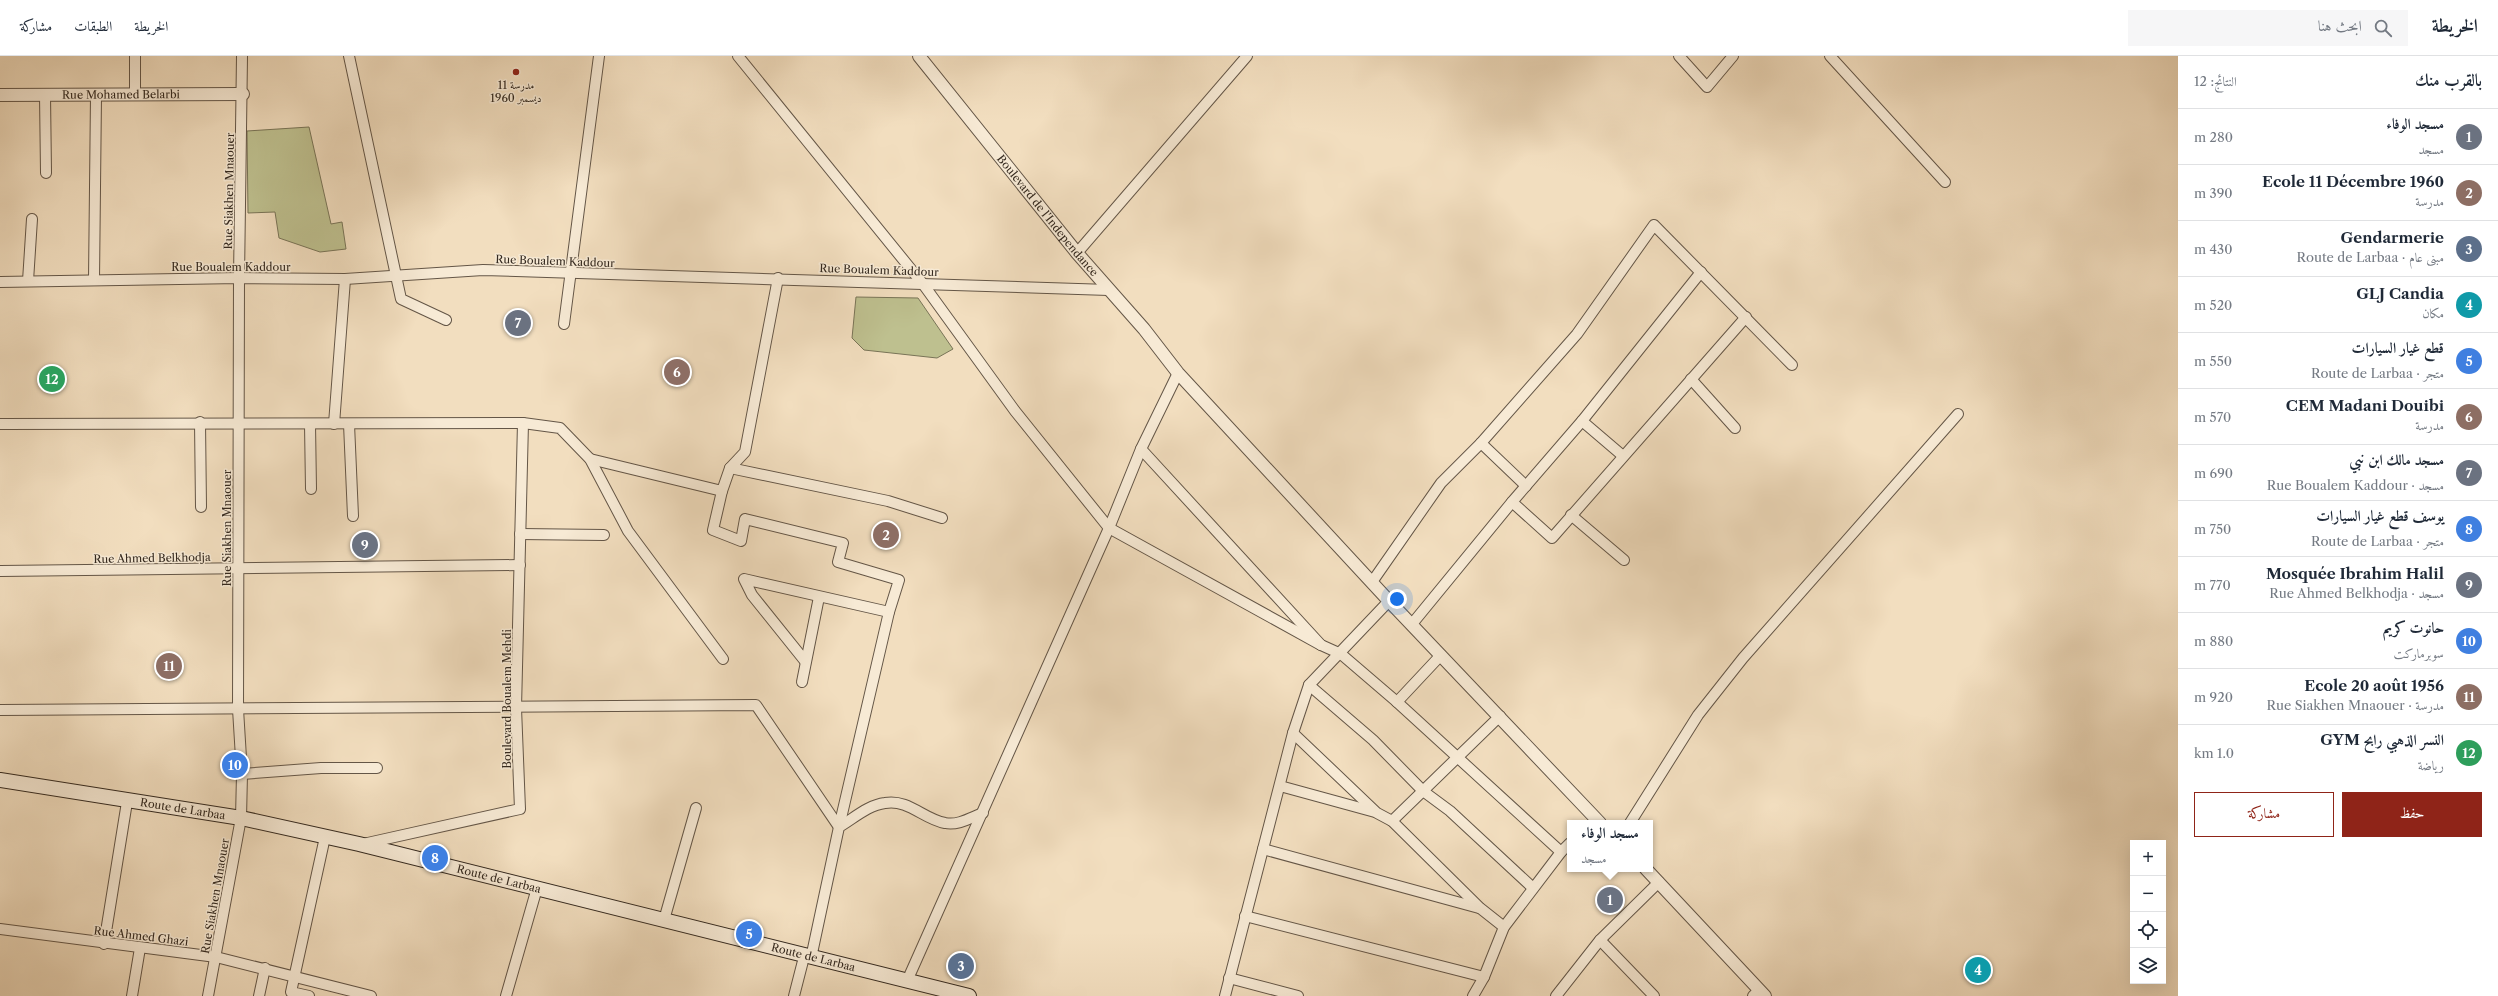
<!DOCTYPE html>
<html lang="ar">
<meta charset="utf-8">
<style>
body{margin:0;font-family:"Libre Caslon Text",Amiri,serif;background:#f6f6f7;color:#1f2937;direction:rtl}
.controls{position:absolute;right:12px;bottom:12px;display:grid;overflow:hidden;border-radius:0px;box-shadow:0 4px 16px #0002}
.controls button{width:36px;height:36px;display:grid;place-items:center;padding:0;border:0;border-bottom:1px solid #e0e1e3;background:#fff;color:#1f2937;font:20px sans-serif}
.you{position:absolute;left:1397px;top:543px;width:14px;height:14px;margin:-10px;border:3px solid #fff;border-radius:50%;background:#1a73e8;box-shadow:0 0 0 6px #1a73e833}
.badge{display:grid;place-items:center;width:26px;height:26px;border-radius:50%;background:#8f2418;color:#fff;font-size:13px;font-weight:700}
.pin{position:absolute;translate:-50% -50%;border:2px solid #fff;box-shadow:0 1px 4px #0006}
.popup{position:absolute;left:1567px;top:764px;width:86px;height:52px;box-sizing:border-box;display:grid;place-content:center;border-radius:0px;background:#fff;filter:drop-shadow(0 1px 3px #0005);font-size:13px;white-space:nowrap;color:#747a83}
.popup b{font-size:15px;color:#1f2937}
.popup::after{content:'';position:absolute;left:50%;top:100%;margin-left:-8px;border:8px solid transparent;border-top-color:#fff}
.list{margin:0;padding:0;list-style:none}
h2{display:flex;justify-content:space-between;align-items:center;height:52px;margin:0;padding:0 16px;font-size:17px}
h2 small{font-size:13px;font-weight:400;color:#747a83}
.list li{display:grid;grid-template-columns:26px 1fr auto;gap:12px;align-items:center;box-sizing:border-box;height:56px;padding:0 16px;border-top:1px solid #e0e1e3}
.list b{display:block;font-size:15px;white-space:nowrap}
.list p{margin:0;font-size:13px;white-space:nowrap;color:#747a83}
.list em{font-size:13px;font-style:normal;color:#747a83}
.actions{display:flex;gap:8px;padding:12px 16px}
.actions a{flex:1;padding:9px 0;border:1px solid #8f2418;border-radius:0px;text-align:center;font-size:14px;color:#8f2418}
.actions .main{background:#8f2418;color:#fff}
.icon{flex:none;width:22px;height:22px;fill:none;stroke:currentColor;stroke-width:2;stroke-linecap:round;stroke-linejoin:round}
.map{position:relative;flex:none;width:2178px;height:940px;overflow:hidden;direction:ltr}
header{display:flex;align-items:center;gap:24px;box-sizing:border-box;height:56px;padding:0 20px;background:#fff;border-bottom:1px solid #e0e1e3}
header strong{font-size:19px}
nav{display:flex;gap:22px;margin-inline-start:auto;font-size:14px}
.search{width:280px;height:36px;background:#f6f6f7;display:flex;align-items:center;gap:10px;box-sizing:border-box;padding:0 14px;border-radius:0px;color:#747a83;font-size:15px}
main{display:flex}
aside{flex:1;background:#fff}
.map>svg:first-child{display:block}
.green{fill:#bec08f;stroke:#797457}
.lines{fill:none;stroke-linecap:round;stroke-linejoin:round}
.minor-casing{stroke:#645647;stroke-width:12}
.tertiary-casing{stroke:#645647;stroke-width:14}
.secondary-casing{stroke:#34291f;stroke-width:16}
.minor{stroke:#f7ead5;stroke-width:10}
.tertiary{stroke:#f7ead5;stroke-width:12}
.secondary{stroke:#f7ead5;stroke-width:14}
.poi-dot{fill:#8f2418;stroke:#f7ead5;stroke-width:1.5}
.labels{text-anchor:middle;stroke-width:3;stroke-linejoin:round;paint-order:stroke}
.poi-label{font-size:11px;fill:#34291f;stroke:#f7ead5}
.street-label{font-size:11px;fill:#34291f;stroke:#f7ead5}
</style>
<header>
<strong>الخريطة</strong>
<div class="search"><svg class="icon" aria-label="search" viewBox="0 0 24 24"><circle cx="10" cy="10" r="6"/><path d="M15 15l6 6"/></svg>ابحث هنا</div>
<nav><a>الخريطة</a><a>الطبقات</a><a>مشاركة</a></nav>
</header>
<main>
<aside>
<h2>بالقرب منك<small>النتائج: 12</small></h2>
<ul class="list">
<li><span class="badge" style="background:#6b7280">1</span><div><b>مسجد الوفاء</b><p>مسجد</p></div><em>280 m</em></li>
<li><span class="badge" style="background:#8d6e63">2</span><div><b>Ecole 11 Décembre 1960</b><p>مدرسة</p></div><em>390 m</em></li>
<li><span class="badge" style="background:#5c6f8a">3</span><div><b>Gendarmerie</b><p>مبنى عام · Route de Larbaa</p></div><em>430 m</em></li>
<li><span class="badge" style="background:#0f9aa8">4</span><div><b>GLJ Candia</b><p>مكان</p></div><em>520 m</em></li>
<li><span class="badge" style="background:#3f7fe0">5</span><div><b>قطع غيار السيارات</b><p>متجر · Route de Larbaa</p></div><em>550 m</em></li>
<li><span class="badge" style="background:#8d6e63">6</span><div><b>CEM Madani Douibi</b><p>مدرسة</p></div><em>570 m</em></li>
<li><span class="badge" style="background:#6b7280">7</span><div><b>مسجد مالك ابن نبي</b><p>مسجد · Rue Boualem Kaddour</p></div><em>690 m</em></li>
<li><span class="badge" style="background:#3f7fe0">8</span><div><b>يوسف قطع غيار السيارات</b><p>متجر · Route de Larbaa</p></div><em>750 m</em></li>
<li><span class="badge" style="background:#6b7280">9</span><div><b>Mosquée Ibrahim Halil</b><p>مسجد · Rue Ahmed Belkhodja</p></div><em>770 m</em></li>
<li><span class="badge" style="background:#3f7fe0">10</span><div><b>حانوت كريم</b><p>سوبرماركت</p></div><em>880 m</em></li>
<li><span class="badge" style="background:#8d6e63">11</span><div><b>Ecole 20 août 1956</b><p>مدرسة · Rue Siakhen Mnaouer</p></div><em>920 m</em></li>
<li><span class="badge" style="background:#2e9e5b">12</span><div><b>النسر الذهبي رابح GYM</b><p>رياضة</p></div><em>1.0 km</em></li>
</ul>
<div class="actions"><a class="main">حفظ</a><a>مشاركة</a></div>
</aside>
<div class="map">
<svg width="2178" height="940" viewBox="0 0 2178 940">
<rect width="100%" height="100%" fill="#f2debf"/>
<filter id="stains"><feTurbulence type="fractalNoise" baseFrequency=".005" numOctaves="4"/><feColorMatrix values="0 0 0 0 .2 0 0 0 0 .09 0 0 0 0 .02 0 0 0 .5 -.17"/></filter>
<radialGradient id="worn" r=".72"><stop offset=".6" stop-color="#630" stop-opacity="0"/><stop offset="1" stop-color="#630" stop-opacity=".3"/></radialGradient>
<g class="green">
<polygon points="309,71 331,168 342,166 346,193 320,196 279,182 275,156 248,157 247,75"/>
<polygon points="856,241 918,242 953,293 937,302 864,294 852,282"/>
</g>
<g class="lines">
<defs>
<g id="minor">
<polyline points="135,0 135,38"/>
<polyline points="349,0 401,243 446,264"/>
<polyline points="738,0 923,228 1015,355 1109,472 1321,589"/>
<polyline points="1679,0 1707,31 1733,0"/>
<polyline points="1830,0 1945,126"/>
<polyline points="45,39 46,117"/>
<polyline points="1077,197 1247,0"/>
<polyline points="94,224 96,39"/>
<polyline points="28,225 32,163"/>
<polyline points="0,226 239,222 345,223 483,214 1109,234"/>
<polyline points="564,268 599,0"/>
<polyline points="1691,323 1735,372"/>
<polyline points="1582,365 1623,400"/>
<polyline points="200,366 201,451"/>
<polyline points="0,368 523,367 560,372 590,403 628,475 723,603"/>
<polyline points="310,368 311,433"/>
<polyline points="334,368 345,223"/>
<polyline points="349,368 353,460"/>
<polyline points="1481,387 1526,430"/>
<polyline points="1141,393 1321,589 1341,598 1397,646 1561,796"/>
<polyline points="590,403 722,435 730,412 745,396 778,222"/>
<polyline points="730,412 888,445 942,462"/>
<polyline points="722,435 713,474 741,485 745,463 843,487 838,506 899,524 889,556 839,771"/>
<polyline points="1512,446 1552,482 1746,261"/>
<polyline points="1571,459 1624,504"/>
<polyline points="520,478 604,479"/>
<polyline points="0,515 520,509"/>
<polyline points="1372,526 1441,427 1481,387 1577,278 1654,169 1792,309"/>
<polyline points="1412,568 1512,446 1582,365 1701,216"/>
<polyline points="805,605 752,539 744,523 889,556"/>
<polyline points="802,626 819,541"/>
<polyline points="1309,629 1373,684 1423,735 1450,755 1533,832"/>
<polyline points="1397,646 1441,599"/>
<polyline points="0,654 756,649 839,771"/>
<polyline points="1293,677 1377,757 1392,765 1480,852 1504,871"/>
<polyline points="242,718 321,712 377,712"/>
<polyline points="1280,730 1375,756"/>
<polyline points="1392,765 1500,660"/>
<polyline points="1630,767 1698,659 1743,602 1958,358"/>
<polyline points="363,788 520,753 516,652 523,367"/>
<polyline points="1263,793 1479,852"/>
<polyline points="1245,860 1484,921"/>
<polyline points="664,864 696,752"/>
<polyline points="0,873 216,901 371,940"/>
<polyline points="1600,884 1654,940"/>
<polyline points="104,888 127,746"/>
<path d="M811 902 839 771C853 763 868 749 885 747 909 743 923 763 945 767 958 770 972 761 983 757"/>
<polyline points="1229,922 1298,940"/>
<polyline points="907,925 1109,472 1141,393 1178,317"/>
<polyline points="132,940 140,892"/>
<polyline points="208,940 241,762 242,718 238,653 239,222 242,0"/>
<polyline points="259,940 265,912"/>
<polyline points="309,940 291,936 325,781"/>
<polyline points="506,940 537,832"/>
<polyline points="794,940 804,901"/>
<polyline points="1225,940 1293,677 1309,629 1389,545"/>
<polyline points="1473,940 1484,921 1504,871 1561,796 1570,787"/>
<polyline points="1556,940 1600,884 1659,826"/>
<polyline points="1753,940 1759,934"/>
</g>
<g id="tertiary">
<path id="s1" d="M919 0 1077 197 1144 273 1178 317 1389 545 1600 767"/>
<path id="s2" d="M0 39 243 38"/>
<polyline points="1646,813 1765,940"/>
</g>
<g id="secondary">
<path id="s3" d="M0 724 241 762 359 788 969 940"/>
</g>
</defs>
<use href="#minor" class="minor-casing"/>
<use href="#tertiary" class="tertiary-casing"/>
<use href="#secondary" class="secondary-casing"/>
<use href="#minor" class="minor"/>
<use href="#tertiary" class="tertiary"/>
<use href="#secondary" class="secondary"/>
</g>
<circle class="poi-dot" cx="516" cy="16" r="4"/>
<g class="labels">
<g class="poi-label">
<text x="516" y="33">مدرسة 11<tspan x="516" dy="13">ديسمبر 1960</tspan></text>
</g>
<g class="street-label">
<text dy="4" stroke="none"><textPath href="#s2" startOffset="121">Rue Mohamed Belarbi</textPath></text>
<text transform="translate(229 135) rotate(-89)" y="4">Rue Siakhen Mnaouer</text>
<text dy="4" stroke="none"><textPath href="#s1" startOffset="205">Boulevard de l'Independance</textPath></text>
<text transform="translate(555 205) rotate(2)" y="4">Rue Boualem Kaddour</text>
<text x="231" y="215">Rue Boualem Kaddour</text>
<text transform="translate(879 214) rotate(2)" y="4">Rue Boualem Kaddour</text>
<text transform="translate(227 472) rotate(-90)" y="4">Rue Siakhen Mnaouer</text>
<text transform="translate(152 502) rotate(-1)" y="4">Rue Ahmed Belkhodja</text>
<text transform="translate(507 643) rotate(-90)" y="4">Boulevard Boualem Mehdi</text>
<text dy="4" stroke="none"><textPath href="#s3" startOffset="185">Route de Larbaa</textPath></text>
<text dy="4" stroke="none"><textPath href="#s3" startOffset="509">Route de Larbaa</textPath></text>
<text transform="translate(215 840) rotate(-80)" y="4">Rue Siakhen Mnaouer</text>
<text transform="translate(141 880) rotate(7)" y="4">Rue Ahmed Ghazi</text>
<text dy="4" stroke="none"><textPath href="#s3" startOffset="833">Route de Larbaa</textPath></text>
</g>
</g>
<rect width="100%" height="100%" filter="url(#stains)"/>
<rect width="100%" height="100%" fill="url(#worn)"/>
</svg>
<div class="controls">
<button>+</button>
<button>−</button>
<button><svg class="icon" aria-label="locate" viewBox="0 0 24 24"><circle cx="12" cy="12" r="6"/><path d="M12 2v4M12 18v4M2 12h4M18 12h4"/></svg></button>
<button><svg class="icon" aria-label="layers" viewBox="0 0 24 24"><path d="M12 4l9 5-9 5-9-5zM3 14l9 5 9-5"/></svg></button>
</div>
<div class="you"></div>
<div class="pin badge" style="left:1610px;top:844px;background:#6b7280">1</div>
<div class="popup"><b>مسجد الوفاء</b>مسجد</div>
<div class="pin badge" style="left:886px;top:479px;background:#8d6e63">2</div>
<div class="pin badge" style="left:961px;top:910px;background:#5c6f8a">3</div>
<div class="pin badge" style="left:1978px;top:914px;background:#0f9aa8">4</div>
<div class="pin badge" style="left:749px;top:878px;background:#3f7fe0">5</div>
<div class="pin badge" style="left:677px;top:316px;background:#8d6e63">6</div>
<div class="pin badge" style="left:518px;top:267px;background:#6b7280">7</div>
<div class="pin badge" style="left:435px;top:802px;background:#3f7fe0">8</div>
<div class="pin badge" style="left:365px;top:489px;background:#6b7280">9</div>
<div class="pin badge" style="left:235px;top:709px;background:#3f7fe0">10</div>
<div class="pin badge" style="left:169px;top:610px;background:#8d6e63">11</div>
<div class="pin badge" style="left:52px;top:323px;background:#2e9e5b">12</div>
</div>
</main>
